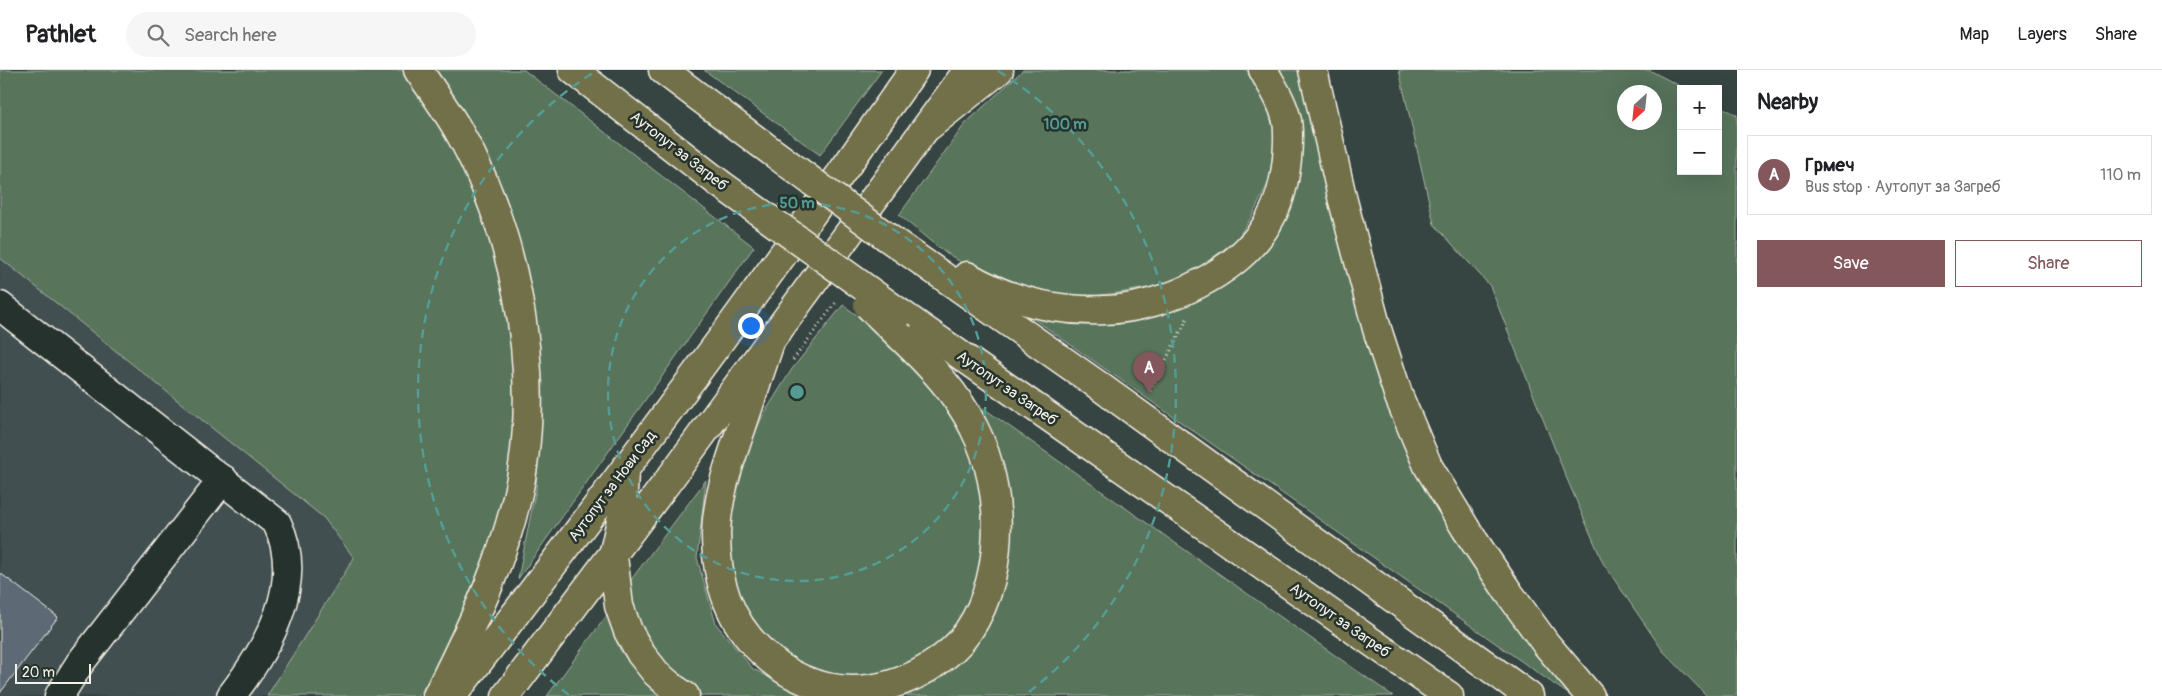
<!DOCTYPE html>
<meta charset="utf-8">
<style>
body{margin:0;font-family:Pangolin,sans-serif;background:#f6f6f6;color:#202124}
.controls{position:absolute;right:15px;top:15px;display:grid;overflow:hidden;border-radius:0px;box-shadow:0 5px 20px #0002}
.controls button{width:45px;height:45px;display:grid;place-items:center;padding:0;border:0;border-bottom:1px solid #e0e0e0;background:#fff;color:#202124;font:25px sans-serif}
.compass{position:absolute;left:1617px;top:15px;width:45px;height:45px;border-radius:50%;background:#fff;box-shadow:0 5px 20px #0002;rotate:207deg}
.scale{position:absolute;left:15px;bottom:12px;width:76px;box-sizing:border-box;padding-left:5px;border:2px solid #f4f1e8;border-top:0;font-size:14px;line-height:18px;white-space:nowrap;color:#f4f1e8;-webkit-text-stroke:4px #26332d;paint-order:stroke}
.you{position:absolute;left:750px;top:255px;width:18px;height:18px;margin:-12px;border:4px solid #fff;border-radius:50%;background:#1a73e8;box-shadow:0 0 0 8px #1a73e833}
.badge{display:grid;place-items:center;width:32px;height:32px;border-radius:50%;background:#84575d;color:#fff;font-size:16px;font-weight:700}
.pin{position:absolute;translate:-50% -41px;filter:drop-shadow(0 1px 2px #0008)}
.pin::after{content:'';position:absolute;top:26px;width:18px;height:15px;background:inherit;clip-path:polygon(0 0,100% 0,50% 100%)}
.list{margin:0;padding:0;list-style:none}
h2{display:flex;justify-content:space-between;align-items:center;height:65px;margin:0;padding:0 20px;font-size:21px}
h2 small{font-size:16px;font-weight:400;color:#757577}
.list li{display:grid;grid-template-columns:32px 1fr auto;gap:15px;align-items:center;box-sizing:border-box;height:80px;margin:0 10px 10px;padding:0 10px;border:1px solid #e0e0e0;border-radius:0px}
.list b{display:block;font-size:19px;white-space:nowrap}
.list p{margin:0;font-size:16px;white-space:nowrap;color:#757577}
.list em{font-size:16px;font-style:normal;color:#757577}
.actions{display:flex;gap:10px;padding:15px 20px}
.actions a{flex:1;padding:11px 0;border:1px solid #84575d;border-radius:0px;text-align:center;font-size:18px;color:#84575d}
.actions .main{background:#84575d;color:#fff}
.icon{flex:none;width:28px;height:28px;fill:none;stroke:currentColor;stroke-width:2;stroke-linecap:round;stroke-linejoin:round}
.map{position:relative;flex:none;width:1737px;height:626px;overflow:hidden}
header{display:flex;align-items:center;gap:30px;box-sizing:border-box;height:70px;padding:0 25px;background:#fff;border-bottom:1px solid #e0e0e0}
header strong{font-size:24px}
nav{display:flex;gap:28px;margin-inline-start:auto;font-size:18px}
.search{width:350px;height:45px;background:#f6f6f6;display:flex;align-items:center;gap:12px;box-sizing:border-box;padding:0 18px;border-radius:28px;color:#757577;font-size:19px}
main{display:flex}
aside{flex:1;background:#fff}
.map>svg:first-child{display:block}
.built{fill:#424f51}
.green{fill:#58745c;stroke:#a6b2a2;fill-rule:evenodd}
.building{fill:#5d6a74;stroke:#f4f1e8}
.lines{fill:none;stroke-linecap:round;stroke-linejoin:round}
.minor-casing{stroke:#f4f1e8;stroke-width:31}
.major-casing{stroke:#f4f1e8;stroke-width:31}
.highway-casing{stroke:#f4f1e8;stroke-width:31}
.path{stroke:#f4f1e8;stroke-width:3;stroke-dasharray:1 4;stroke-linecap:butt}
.minor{stroke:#26332d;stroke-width:28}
.major{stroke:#726f4a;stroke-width:28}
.highway{stroke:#726f4a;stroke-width:28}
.highway-bridge-casing{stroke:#f4f1e8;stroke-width:31;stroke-linecap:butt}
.highway-bridge{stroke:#726f4a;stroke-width:28}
.ring{fill:none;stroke:#549b93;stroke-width:2.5;stroke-dasharray:9 6}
.labels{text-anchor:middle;stroke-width:5;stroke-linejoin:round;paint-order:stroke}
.street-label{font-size:15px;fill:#f4f1e8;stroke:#26332d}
.centre{fill:#549b93;stroke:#26332d;stroke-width:2.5}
.ring-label{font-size:15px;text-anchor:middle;font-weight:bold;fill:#549b93;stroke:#26332d;stroke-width:5;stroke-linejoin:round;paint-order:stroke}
</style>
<header>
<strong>Pathlet</strong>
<div class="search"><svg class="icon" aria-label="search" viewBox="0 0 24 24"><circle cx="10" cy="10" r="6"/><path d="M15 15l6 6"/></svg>Search here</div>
<nav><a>Map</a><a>Layers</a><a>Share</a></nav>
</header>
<main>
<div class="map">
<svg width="1737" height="626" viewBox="0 0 1737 626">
<rect width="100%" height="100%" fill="#364442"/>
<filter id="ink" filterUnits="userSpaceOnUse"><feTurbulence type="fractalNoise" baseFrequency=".02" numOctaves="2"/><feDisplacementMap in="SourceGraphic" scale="10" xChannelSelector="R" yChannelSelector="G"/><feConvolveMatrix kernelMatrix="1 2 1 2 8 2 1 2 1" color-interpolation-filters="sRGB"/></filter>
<g filter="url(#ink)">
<polygon class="built" points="0,188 324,448 354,488 267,626 0,626"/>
<g class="green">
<polygon points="0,0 404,0 446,63 489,155 508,228 517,305 515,359 499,462 460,557 419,626 267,626 354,488 324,448 0,188"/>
<polygon points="436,0 524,0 754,177 518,509 536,418 543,312 526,204 501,117 455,27"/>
<polygon points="704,0 882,0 820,85"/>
<polygon points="1023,0 1247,0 1267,33 1275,66 1269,112 1252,146 1237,169 1202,196 1164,215 1118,223 1072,228 1021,221 980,205 935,175 899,145 965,54"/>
<polygon points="1274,0 1298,0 1344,193 1374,295 1402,368 1478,500 1569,624 1568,624 1021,240 1146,246 1188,234 1240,203 1275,168 1299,112 1296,52"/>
<path d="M1399 0H1649L1686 19H1681V101H1718V35L1737 45V626H1707L1663 581 1603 493 1564 402 1490 216 1434 154ZM1624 22H1654V52H1624Z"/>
<polygon points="843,235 905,280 941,321 969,378 984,431 983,491 966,544 942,575 906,599 866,610 822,605 780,584 751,555 734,521 728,469 731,427 740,397 762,347 792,299"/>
<polygon points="979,335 1393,626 897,626 910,623 944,603 975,570 997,412"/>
<polygon points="706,410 697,488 716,554 753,599 807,626 703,626 683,615 655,585 634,551 624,519"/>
<polygon points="607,545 620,580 646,614 659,626 547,626"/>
</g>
<polygon class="building" points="0,503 58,547 0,623"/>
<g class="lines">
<defs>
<g id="minor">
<path d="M0 236 277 453C306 513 268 578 231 626"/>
<polyline points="59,626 80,593 223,409"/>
</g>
<g id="major">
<path d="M452 626C611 421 765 213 914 0"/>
<polyline points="506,626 671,407 968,0"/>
</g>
<g id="highway">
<path d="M418 0C432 20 446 39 458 60 513 156 539 287 523 396 511 477 473 554 437 626"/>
<polyline points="573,0 719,113"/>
<polyline points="663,0 760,73"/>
<polyline points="1313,0 1343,131 1377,259 1399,327 1428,396 1466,459 1509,523 1546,574 1590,626"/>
<polyline points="929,56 999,0"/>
<polyline points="887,167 1095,313 1529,626"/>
<path d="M967 206C1010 231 1054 242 1105 240 1164 238 1243 202 1271 147 1281 129 1285 109 1287 89 1288 77 1289 63 1287 51 1283 32 1272 16 1263 0"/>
<polyline points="900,243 1449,626"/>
<path d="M771 269C761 299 751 329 741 359 729 394 717 427 716 464 716 510 728 550 762 582 787 606 817 619 851 620 879 620 905 612 928 598 939 591 951 582 960 572 1007 517 1006 420 974 358 957 323 929 294 901 267"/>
<polyline points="624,402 622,446 613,486 619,536 628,561 641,584 656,603 673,618 685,626"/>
</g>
</defs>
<use href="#minor" class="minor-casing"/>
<use href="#major" class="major-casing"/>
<use href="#highway" class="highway-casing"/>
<g class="path">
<polyline points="793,290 837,231"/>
<polyline points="1150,321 1187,249"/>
</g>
<use href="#minor" class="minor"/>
<use href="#major" class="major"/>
<use href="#highway" class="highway"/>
<defs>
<g id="highway-bridge">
<polyline points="760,73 887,167"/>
<polyline points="719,113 900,243"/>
<polyline points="868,235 901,267"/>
</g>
</defs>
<use href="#highway-bridge" class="highway-bridge-casing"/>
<use href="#highway-bridge" class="highway-bridge"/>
</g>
</g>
<g class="ring">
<circle cx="797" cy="322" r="189"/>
<path d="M569 625A379 379 0 0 1 596 1M998 1A379 379 0 0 1 1025 625"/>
</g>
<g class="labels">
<g class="street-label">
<text transform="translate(679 81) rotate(38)" y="5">Аутопут за Загреб</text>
<text transform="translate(1007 318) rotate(35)" y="5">Аутопут за Загреб</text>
<text transform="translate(612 416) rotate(-53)" y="5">Аутопут за Нови Сад</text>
<text transform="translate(1340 550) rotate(35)" y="5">Аутопут за Загреб</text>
</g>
</g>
<circle cx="797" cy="322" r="8" class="centre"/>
<g class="ring-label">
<text x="1065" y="59">100 m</text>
<text x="797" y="138">50 m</text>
</g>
</svg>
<div class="controls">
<button>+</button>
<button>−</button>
</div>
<svg class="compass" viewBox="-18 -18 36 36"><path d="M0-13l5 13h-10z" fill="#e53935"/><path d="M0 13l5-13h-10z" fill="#757577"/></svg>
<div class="scale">20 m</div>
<div class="you"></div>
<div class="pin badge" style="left:1149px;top:323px">A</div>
</div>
<aside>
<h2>Nearby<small></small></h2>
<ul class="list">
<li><span class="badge">A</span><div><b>Грмеч</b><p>Bus stop · Аутопут за Загреб</p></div><em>110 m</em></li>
</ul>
<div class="actions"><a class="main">Save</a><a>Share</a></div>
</aside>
</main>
